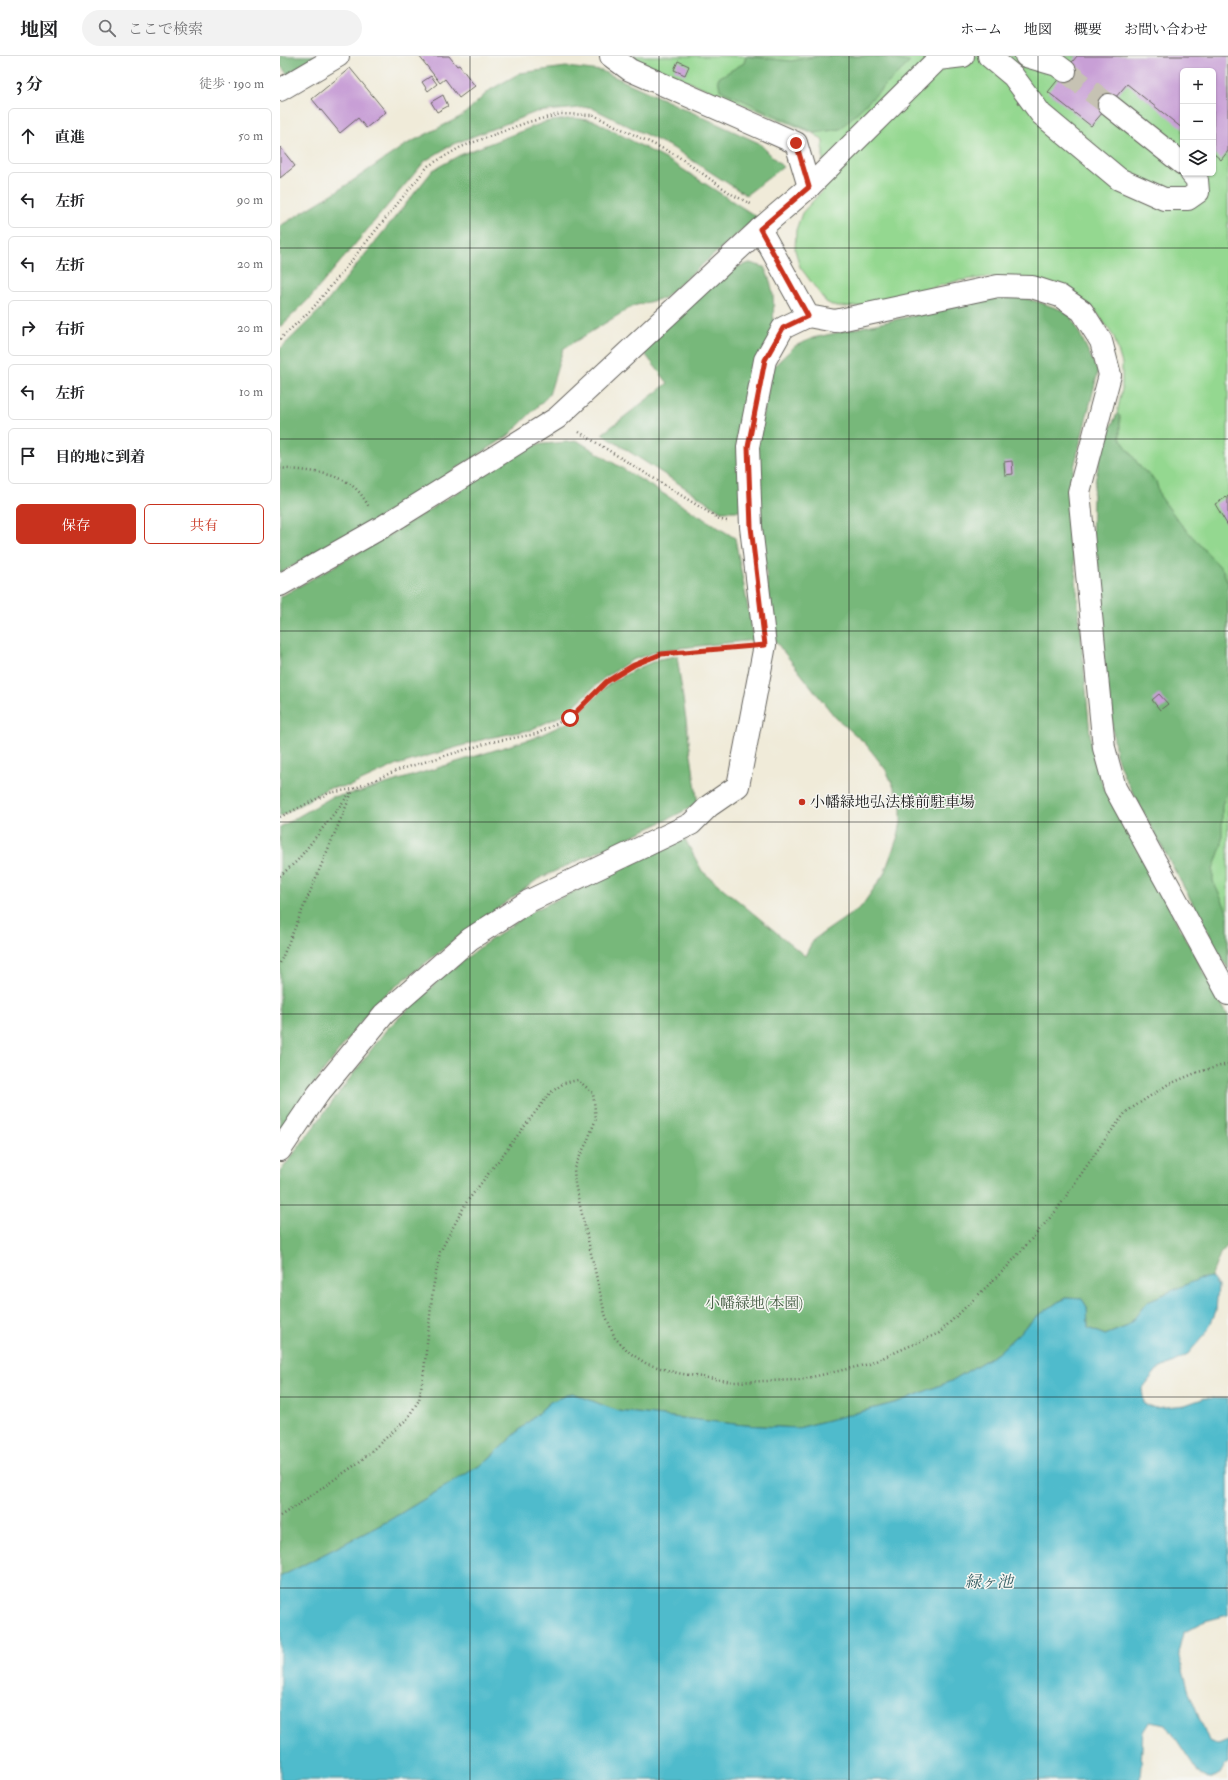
<!DOCTYPE html>
<html lang="ja">
<meta charset="utf-8">
<style>
body{margin:0;font-family:"IM FELL Double Pica","Noto Serif JP",serif;background:#f2f2f2;color:#202124}
.controls{position:absolute;right:12px;top:12px;display:grid;overflow:hidden;border-radius:6px;box-shadow:0 1px 3px #0004}
.controls button{width:36px;height:36px;display:grid;place-items:center;padding:0;border:0;border-bottom:1px solid #e0e0e0;background:#fff;color:#202124;font:20px sans-serif}
.stop{position:absolute;width:12px;height:12px;margin:-9px;border:3px solid #c8321e;border-radius:50%;background:#fff}
.stop.end{background:#c8321e;border-color:#fff;box-shadow:0 1px 4px #0008}
.list{margin:0;padding:0;list-style:none}
h2{display:flex;justify-content:space-between;align-items:center;height:52px;margin:0;padding:0 16px;font-size:17px}
h2 small{font-size:13px;font-weight:400;color:#757577}
.list li{display:grid;grid-template-columns:26px 1fr auto;gap:12px;align-items:center;box-sizing:border-box;height:56px;margin:0 8px 8px;padding:0 8px;border:1px solid #e0e0e0;border-radius:6px}
.list b{display:block;font-size:15px;white-space:nowrap}
.list em{font-size:13px;font-style:normal;color:#757577}
.actions{display:flex;gap:8px;padding:12px 16px}
.actions a{flex:1;padding:9px 0;border:1px solid #c8321e;border-radius:6px;text-align:center;font-size:14px;color:#c8321e}
.actions .main{background:#c8321e;color:#fff}
.icon{flex:none;width:22px;height:22px;fill:none;stroke:currentColor;stroke-width:2;stroke-linecap:round;stroke-linejoin:round}
.map{position:relative;flex:none;width:948px;height:1724px;overflow:hidden}
header{display:flex;align-items:center;gap:24px;box-sizing:border-box;height:56px;padding:0 20px;background:#fff;border-bottom:1px solid #e0e0e0}
header strong{font-size:19px}
nav{display:flex;gap:22px;margin-inline-start:auto;font-size:14px}
.search{width:280px;height:36px;background:#f2f2f2;display:flex;align-items:center;gap:10px;box-sizing:border-box;padding:0 14px;border-radius:22px;color:#757577;font-size:15px}
main{display:flex}
aside{flex:1;background:#fff}
.map>svg:first-child{display:block}
.green{fill:#94d890;stroke:#587a56;fill-rule:evenodd}
.forest{fill:#77b87a;stroke:#4a6a4b}
.water{fill:#50bbcc;stroke:#366c74}
.building{fill:#c89fd6}
.lines{fill:none;stroke-linecap:round;stroke-linejoin:round}
.minor-tunnel{stroke:#c6c2b3;stroke-width:22;stroke-dasharray:22 11;stroke-linecap:butt}
.minor-casing{stroke:#66645e;stroke-width:24}
.path{stroke:#66645e;stroke-width:2.5;stroke-dasharray:1 3;stroke-linecap:butt}
.minor{stroke:#fff;stroke-width:22}
.route{stroke:#c8321e;stroke-width:5}
.grid{fill:none;stroke:#1c1c1c;stroke-width:1;stroke-opacity:0.55}
.poi-dot{fill:#c8321e;stroke:#f6f6f2;stroke-width:1.5}
.labels{text-anchor:middle;stroke-width:3;stroke-linejoin:round;paint-order:stroke}
.poi-label{font-size:15px;fill:#1c1c1c;stroke:#f6f6f2;text-anchor:start}
.park-label{font-size:15px;fill:#465e45;stroke:#f6f6f2}
.water-label{font-size:16px;font-style:italic;fill:#315c62;stroke:#f6f6f2}
</style>
<header>
<strong>地図</strong>
<div class="search"><svg class="icon" aria-label="search" viewBox="0 0 24 24"><circle cx="10" cy="10" r="6"/><path d="M15 15l6 6"/></svg>ここで検索</div>
<nav><a>ホーム</a><a>地図</a><a>概要</a><a>お問い合わせ</a></nav>
</header>
<main>
<aside>
<h2>3 分<small>徒歩 · 190 m</small></h2>
<ul class="list">
<li><svg class="icon" aria-label="ahead" viewBox="0 0 24 24"><path d="M12 20V5M6 11l6-6 6 6"/></svg><div><b>直進</b></div><em>50 m</em></li>
<li><svg class="icon" aria-label="left" viewBox="0 0 24 24"><path d="M17 20v-9H6M10 6l-5 5 5 5"/></svg><div><b>左折</b></div><em>90 m</em></li>
<li><svg class="icon" aria-label="left" viewBox="0 0 24 24"><path d="M17 20v-9H6M10 6l-5 5 5 5"/></svg><div><b>左折</b></div><em>20 m</em></li>
<li><svg class="icon" aria-label="right" viewBox="0 0 24 24"><path d="M7 20v-9h11M14 6l5 5-5 5"/></svg><div><b>右折</b></div><em>20 m</em></li>
<li><svg class="icon" aria-label="left" viewBox="0 0 24 24"><path d="M17 20v-9H6M10 6l-5 5 5 5"/></svg><div><b>左折</b></div><em>10 m</em></li>
<li><svg class="icon" aria-label="arrive" viewBox="0 0 24 24"><path d="M6 21V4h12l-3 4 3 4H6"/></svg><div><b>目的地に到着</b></div></li>
</ul>
<div class="actions"><a class="main">保存</a><a>共有</a></div>
</aside>
<div class="map">
<svg width="948" height="1724" viewBox="0 0 948 1724">
<rect width="100%" height="100%" fill="#f6f6f2"/>
<filter id="ink" filterUnits="userSpaceOnUse"><feTurbulence type="fractalNoise" baseFrequency=".025" numOctaves="2"/><feDisplacementMap in="SourceGraphic" scale="8" xChannelSelector="R" yChannelSelector="G"/><feConvolveMatrix kernelMatrix="1 2 1 2 8 2 1 2 1" color-interpolation-filters="sRGB"/></filter>
<filter id="wash" filterUnits="userSpaceOnUse"><feTurbulence type="fractalNoise" baseFrequency=".012" numOctaves="4" result="noise"/><feDisplacementMap in="SourceGraphic" scale="16" xChannelSelector="R" yChannelSelector="G"/><feGaussianBlur stdDeviation="0.9" result="paint"/><feColorMatrix in="noise" values="0 0 0 0 0 0 0 0 0 0 0 0 0 0 0 0 0 1.4 0 .05"/><feComposite in="paint" operator="in"/></filter>
<g filter="url(#wash)">
<rect width="100%" height="100%" fill="#f0ebd9"/>
<path class="green" d="M353 0H948V913L844 720 813 438 822 390 837 358 842 333V308L834 281 815 254 799 241 709 221 677 225 586 250 556 251 546 246 520 211 515 194 516 174 522 157 543 134V85L535 78 361 6ZM903 15H933V117H903Z"/>
<g class="forest">
<polygon points="0,0 40,0 8,19 0,9"/>
<polygon points="466,0 511,5 539,0 595,0 630,6 560,73 535,77 440,34 438,22 464,7"/>
<polygon points="286,11 322,15 479,87 503,111 466,139 393,92 310,51 256,56 171,89 145,105 29,243 0,271 0,170 62,132 125,89 182,60 210,34 240,17"/>
<polygon points="294,62 315,65 393,107 477,161 384,242 353,250 283,293 269,339 228,380 94,465 0,517 0,293 42,252 153,114 180,99 265,66"/>
<path d="M470 207 484 211C495 232 494 247 493 270L462 455H441L322 378 388 327 361 293 447 214Z"/>
<polygon points="737,240 762,247 790,257 818,316 788,435 811,689 822,728 948,960 948,1189 940,1198 931,1221 919,1223 868,1245 848,1270 825,1279 808,1272 807,1251 802,1243 786,1242 778,1246 756,1261 718,1297 671,1325 618,1346 518,1372 464,1369 338,1355 292,1337 270,1346 204,1407 108,1465 0,1521 0,1116 106,974 161,922 203,889 253,855 405,783 422,815 525,900 533,884 581,851 604,818 618,780 621,766 621,747 606,714 585,687 555,661 492,581 475,394 493,311 515,290 533,282 704,244"/>
<polygon points="837,358 840,360 840,382 861,412 876,425 880,440 900,467 943,514 948,528 948,733 942,749 942,788 933,814 933,825 948,857 948,913 844,720 836,699 812,516 813,438 822,390"/>
<polygon points="298,385 455,482 474,584 381,594 352,604 324,622 285,658 250,674 208,682 114,710 70,730 48,732 0,761 0,541 106,481 252,389"/>
<polygon points="397,600 418,748 378,768 258,823 176,883 96,946 0,1073 0,771 52,741 80,736 254,682 291,665 329,628 354,614 379,603"/>
</g>
<polygon class="water" points="931,1221 938,1230 936,1255 927,1276 906,1300 877,1314 862,1333 864,1348 875,1352 905,1349 925,1342 948,1343 948,1559 925,1565 903,1577 898,1597 909,1636 929,1685 938,1689 948,1685 948,1707 945,1709 940,1718 928,1723 920,1719 886,1668 870,1665 863,1676 860,1724 0,1724 0,1521 108,1465 204,1407 270,1346 292,1337 338,1355 464,1369 518,1372 618,1346 671,1325 718,1297 756,1261 778,1246 787,1242 802,1243 807,1251 808,1272 825,1279 848,1270 868,1245 919,1223"/>
<g id="blocks">
<g class="building">
<polygon points="139,0 169,0 177,10 179,9 195,30 179,42 165,23 160,27"/>
<polygon points="797,0 948,0 948,95 941,104 933,97 933,15 903,15 903,73 847,28 811,70 768,36"/>
<polygon points="398,5 409,10 405,19 394,14"/>
<polygon points="70,12 106,56 86,72 78,62 60,77 32,43"/>
<polygon points="151,20 157,28 148,35 142,26"/>
<polygon points="163,39 168,50 157,56 151,46"/>
<polygon points="0,91 15,110 0,122"/>
<polygon points="732,405 733,418 725,419 724,406"/>
<polygon points="948,440 948,470 935,448"/>
<polygon points="879,638 888,648 880,654 872,644"/>
</g>
</g>
</g>
<g filter="url(#ink)">
<use href="#blocks" fill-opacity="0" stroke="#66645e" stroke-width="1"/>
<g class="lines">
<polyline class="minor-tunnel" points="785,15 829,49"/>
<defs>
<g id="minor">
<polyline points="331,0 350,14 516,87 529,131"/>
<polyline points="709,0 733,20 761,58 839,123 884,143 908,143 918,136 917,124 911,117"/>
<polyline points="746,0 777,9 785,15"/>
<polyline points="0,34 58,0"/>
<polyline points="829,49 903,108"/>
<polyline points="480,173 528,260 555,265 718,230 752,231 780,240 802,255 821,285 830,319 799,436 824,692 835,732 948,938"/>
<polyline points="0,529 104,470 277,362 480,173 529,131 658,3 683,0"/>
<polyline points="0,1094 38,1038 104,958 190,883 249,845 411,768 429,750 458,730 485,589 471,471 468,391 485,304 503,272 528,260"/>
</g>
</defs>
<use href="#minor" class="minor-casing"/>
<g class="path">
<polyline points="0,283 33,252 148,110 181,91 248,66 281,58 313,59 396,99 453,139 471,148"/>
<polyline points="299,376 441,464 447,465"/>
<path d="M0 412C25 415 60 415 78 435 83 440 86 446 89 451"/>
<polyline points="0,761 49,737 73,733 118,714 211,686 256,678 290,661 326,626 354,609 381,599 460,591"/>
<polyline points="0,820 17,805 70,737"/>
<polyline points="0,907 73,734"/>
<polyline points="0,1460 22,1446 78,1407 127,1363 139,1344 144,1315 153,1232 160,1196 171,1175 186,1147 270,1037 284,1027 298,1024 313,1037 316,1063 307,1086 294,1112 295,1128 325,1258 335,1282 350,1297 367,1308 397,1317 453,1326 519,1324 589,1308 659,1277 728,1210 776,1155 823,1086 846,1056 887,1029 918,1016 948,1008"/>
</g>
<use href="#minor" class="minor"/>
</g>
</g>
<g class="lines" filter="url(#ink)">
<polyline class="route" points="290,662 326,626 354,609 381,598 485,589 471,471 468,391 485,304 503,272 528,260 480,173 529,131 516,87"/>
</g>
<path class="grid" d="M190 0V1724M379 0V1724M569 0V1724M758 0V1724M0 192H948M0 383H948M0 575H948M0 766H948M0 958H948M0 1149H948M0 1341H948M0 1532H948"/>
<circle class="poi-dot" cx="522" cy="746" r="4"/>
<g class="labels">
<g class="poi-label">
<text x="530" y="751">小幡緑地弘法様前駐車場</text>
</g>
<g class="park-label">
<text x="474" y="1252">小幡緑地(本園)</text>
</g>
<g class="water-label">
<text x="709" y="1531">緑ヶ池</text>
</g>
</g>
</svg>
<div class="controls">
<button>+</button>
<button>−</button>
<button><svg class="icon" aria-label="layers" viewBox="0 0 24 24"><path d="M12 4l9 5-9 5-9-5zM3 14l9 5 9-5"/></svg></button>
</div>
<div class="stop" style="left:290px;top:662px"></div>
<div class="stop end" style="left:516px;top:87px"></div>
</div>
</main>
